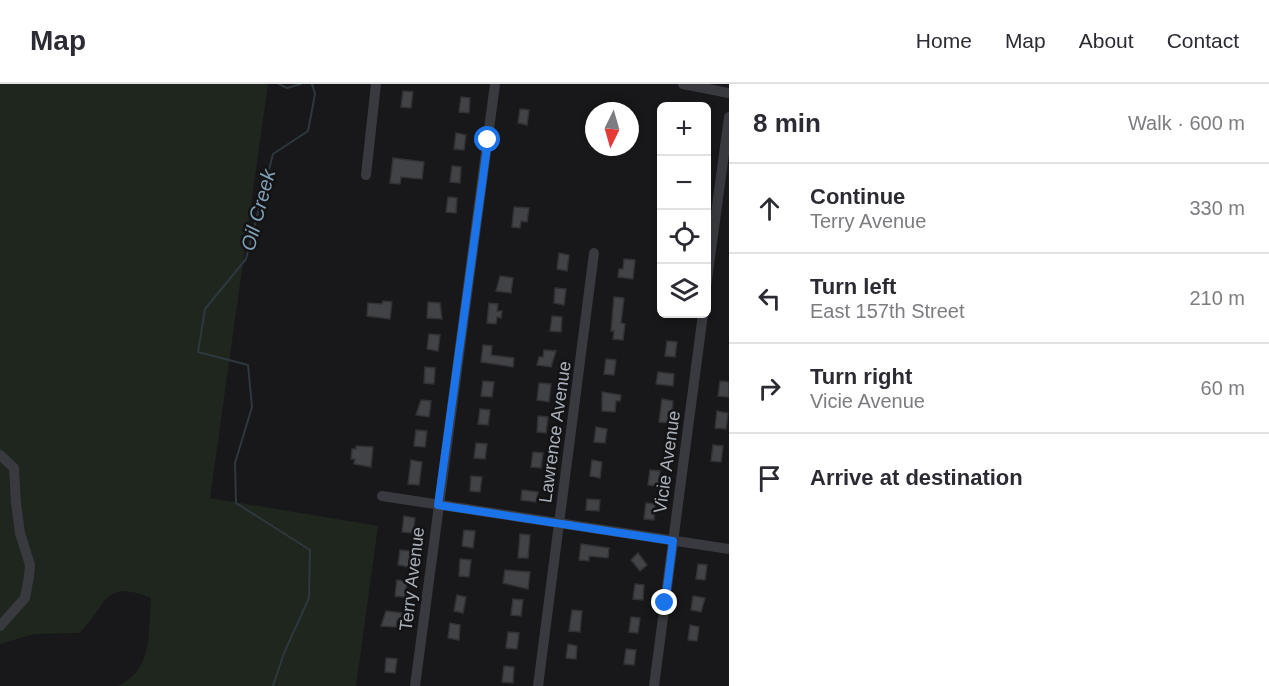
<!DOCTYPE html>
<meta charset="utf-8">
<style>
body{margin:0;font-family:Helvetica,sans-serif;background:#f7f7f7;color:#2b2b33}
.controls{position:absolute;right:18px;top:18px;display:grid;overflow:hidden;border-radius:9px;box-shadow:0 3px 9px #0003}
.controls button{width:54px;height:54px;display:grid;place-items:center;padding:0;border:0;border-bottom:2px solid #e1e1e2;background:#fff;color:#2b2b33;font:30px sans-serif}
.compass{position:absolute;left:585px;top:18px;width:54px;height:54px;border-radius:50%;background:#fff;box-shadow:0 3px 9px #0003;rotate:185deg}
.stop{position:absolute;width:18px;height:18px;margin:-14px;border:4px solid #1a73e8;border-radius:50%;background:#fff}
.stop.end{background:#1a73e8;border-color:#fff;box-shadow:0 2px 6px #0008}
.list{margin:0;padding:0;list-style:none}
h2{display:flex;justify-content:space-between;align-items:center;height:78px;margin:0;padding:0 24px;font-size:26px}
h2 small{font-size:20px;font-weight:400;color:#7c7c81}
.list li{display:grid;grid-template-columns:39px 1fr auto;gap:18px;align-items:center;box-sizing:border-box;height:90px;padding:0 24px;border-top:2px solid #e1e1e2}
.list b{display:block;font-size:22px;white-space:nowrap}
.list p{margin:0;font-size:20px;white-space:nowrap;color:#7c7c81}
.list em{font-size:20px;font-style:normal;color:#7c7c81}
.icon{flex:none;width:33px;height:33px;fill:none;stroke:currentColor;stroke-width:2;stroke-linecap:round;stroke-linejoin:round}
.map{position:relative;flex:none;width:729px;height:602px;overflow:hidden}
header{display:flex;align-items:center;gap:36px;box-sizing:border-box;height:84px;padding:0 30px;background:#fff;border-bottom:2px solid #e1e1e2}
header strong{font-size:28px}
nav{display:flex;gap:33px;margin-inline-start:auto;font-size:21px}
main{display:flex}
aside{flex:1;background:#fff}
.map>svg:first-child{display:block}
.green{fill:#1e261e}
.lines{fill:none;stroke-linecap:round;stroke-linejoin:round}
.stream{stroke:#2d383f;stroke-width:2}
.building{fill:#424347;stroke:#323236;stroke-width:1.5}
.minor{stroke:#393a3f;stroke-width:10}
.route{stroke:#1a73e8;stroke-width:8}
.labels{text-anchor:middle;stroke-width:5;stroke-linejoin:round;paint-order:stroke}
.street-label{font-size:18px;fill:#aab0ba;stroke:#131315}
.water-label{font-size:20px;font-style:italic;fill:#80a0b6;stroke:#131315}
</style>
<header>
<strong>Map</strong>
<nav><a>Home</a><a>Map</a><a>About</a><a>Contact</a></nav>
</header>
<main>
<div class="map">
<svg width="729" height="602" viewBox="0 0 729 602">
<rect width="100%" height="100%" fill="#18181a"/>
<path class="green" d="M0 0H268L210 414 378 442 356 602H118C154 585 148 547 151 514 102 494 108 522 79 549L34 550 0 560Z"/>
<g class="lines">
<g class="stream">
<polyline points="279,0 287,4 301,0"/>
<polyline points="273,602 284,569 309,514 310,466 236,419 235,379 252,323 248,281 198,268 205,225 246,175 273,70 308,47 315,10 312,0"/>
</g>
</g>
<g class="building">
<polygon points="403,7 413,8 411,24 401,23"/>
<polygon points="461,13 470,14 469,29 459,28"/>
<polygon points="520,25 529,26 527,41 518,39"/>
<polygon points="456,49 466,51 464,66 454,65"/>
<polygon points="393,74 424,78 422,95 401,93 400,100 390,99"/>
<polygon points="452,82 461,83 460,99 450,98"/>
<polygon points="448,113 457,114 456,129 446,128"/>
<polygon points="514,123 529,124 527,138 521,137 520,144 512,143"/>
<polygon points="559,169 569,171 567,187 557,185"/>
<polygon points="624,175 635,176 633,195 618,193 619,185 623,185"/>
<polygon points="500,192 513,194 511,209 496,207"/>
<polygon points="555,204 566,205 564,221 554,219"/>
<polygon points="614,213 624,214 621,239 625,240 623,256 613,255 614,247 611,247"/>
<polygon points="383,217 392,218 390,235 367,232 368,219 382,220"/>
<polygon points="428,218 440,219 442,235 427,234"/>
<polygon points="489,219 498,220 497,227 502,227 501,234 497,233 496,240 487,239"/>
<polygon points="552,232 562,233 561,248 550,247"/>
<polygon points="429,250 440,251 438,267 427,265"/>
<polygon points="667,257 677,258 675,273 665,272"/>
<polygon points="483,261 492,262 491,271 514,274 513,283 481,278"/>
<polygon points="544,266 556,267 551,283 537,281 539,273 543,273"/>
<polygon points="606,275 616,276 614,291 604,290"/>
<polygon points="425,283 435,284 434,300 424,299"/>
<polygon points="658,288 674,290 673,302 656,300"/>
<polygon points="483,297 494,298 492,313 481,312"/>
<polygon points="720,297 729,298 729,313 718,312"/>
<polygon points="539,299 551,300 549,318 537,316"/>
<polygon points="602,308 621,311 620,317 616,317 615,328 602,327"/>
<polygon points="662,315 673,317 671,339 659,338"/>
<polygon points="421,316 431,317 429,333 416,331"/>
<polygon points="480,325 490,326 488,341 478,340"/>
<polygon points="717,327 728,329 726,345 715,344"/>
<polygon points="538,332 548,333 546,349 537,348"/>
<polygon points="596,343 607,345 605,359 594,358"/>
<polygon points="416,346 427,347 425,363 414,362"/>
<polygon points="476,359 487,360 485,375 474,374"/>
<polygon points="713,361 723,362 721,378 711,377"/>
<polygon points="356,362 373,363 371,383 354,380 355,375 351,375 352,365 356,365"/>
<polygon points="533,368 543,369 541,384 531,383"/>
<polygon points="411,376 422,378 419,401 408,400"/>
<polygon points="592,376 602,378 600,394 590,392"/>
<polygon points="650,386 660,387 658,402 648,401"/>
<polygon points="471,392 482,393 480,408 470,407"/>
<polygon points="522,406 538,408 536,418 521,416"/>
<polygon points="587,415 600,416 599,427 586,426"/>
<polygon points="646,419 655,420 654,436 644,435"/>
<polygon points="404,432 415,434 413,449 402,448"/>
<polygon points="464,446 475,447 473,464 462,462"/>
<polygon points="520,450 530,451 528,474 518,474"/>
<polygon points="581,460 609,464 608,474 589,472 589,477 579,476"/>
<polygon points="400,466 410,467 409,483 398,481"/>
<polygon points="638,469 647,481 640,487 631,476"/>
<polygon points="460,475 471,476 469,493 459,492"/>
<polygon points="698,480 707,481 705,496 696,495"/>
<polygon points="505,486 530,488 528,505 503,499"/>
<polygon points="397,496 407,498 405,513 395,512"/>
<polygon points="635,500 644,501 643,516 633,515"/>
<polygon points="457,511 466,513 463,529 454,527"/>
<polygon points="693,512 705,514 701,528 691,526"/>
<polygon points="513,515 523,516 521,532 511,531"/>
<polygon points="572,526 582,527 580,548 569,547"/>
<polygon points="386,527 402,529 401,537 397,536 396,543 381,542"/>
<polygon points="631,533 640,534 638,549 629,548"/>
<polygon points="450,539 460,541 459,556 448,554"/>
<polygon points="690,541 699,543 697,557 688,556"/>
<polygon points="508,548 519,549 517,565 506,564"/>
<polygon points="568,560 577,562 576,575 566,574"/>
<polygon points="626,565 636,566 634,581 624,580"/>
<polygon points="386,574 397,575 395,589 385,588"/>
<polygon points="504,582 514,583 513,599 502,598"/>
</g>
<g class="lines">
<g class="minor">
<polyline points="683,0 729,9"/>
<polyline points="366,91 376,0"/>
<polyline points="706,203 729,33"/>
<polyline points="0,371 14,384 16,419 20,449 30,481 29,492 25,514 0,542"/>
<polyline points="382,412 729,465"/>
<polyline points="415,602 495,0"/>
<polyline points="538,602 594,169"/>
<polyline points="654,602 703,230"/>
</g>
</g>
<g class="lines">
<polyline class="route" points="488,56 438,421 673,457 665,519"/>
</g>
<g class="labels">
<g class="street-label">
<text transform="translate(555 348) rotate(-82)" y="6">Lawrence Avenue</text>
<text transform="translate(667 378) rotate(-82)" y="6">Vicie Avenue</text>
<text transform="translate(412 495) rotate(-83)" y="6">Terry Avenue</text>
</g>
<g class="water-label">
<text transform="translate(258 126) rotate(-75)" y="7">Oil Creek</text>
</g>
</g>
</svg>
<div class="controls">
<button>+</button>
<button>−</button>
<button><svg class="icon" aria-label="locate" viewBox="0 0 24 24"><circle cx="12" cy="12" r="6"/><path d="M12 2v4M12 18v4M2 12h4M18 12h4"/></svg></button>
<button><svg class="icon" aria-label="layers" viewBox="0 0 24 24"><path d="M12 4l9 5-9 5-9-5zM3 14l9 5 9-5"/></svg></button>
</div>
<svg class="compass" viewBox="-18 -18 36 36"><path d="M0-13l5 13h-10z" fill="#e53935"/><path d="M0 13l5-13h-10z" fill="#7c7c81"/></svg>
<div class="stop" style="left:488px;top:56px"></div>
<div class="stop end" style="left:665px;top:519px"></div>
</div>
<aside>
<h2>8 min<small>Walk · 600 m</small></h2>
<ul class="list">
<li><svg class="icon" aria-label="ahead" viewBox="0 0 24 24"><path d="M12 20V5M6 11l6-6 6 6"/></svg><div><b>Continue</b><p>Terry Avenue</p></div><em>330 m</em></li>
<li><svg class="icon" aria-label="left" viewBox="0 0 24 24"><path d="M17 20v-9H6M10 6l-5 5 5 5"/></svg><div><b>Turn left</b><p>East 157th Street</p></div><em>210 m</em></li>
<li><svg class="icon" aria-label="right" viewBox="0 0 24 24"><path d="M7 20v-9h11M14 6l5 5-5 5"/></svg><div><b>Turn right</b><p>Vicie Avenue</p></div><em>60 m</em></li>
<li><svg class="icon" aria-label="arrive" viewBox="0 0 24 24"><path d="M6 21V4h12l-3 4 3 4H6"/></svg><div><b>Arrive at destination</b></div></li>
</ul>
</aside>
</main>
